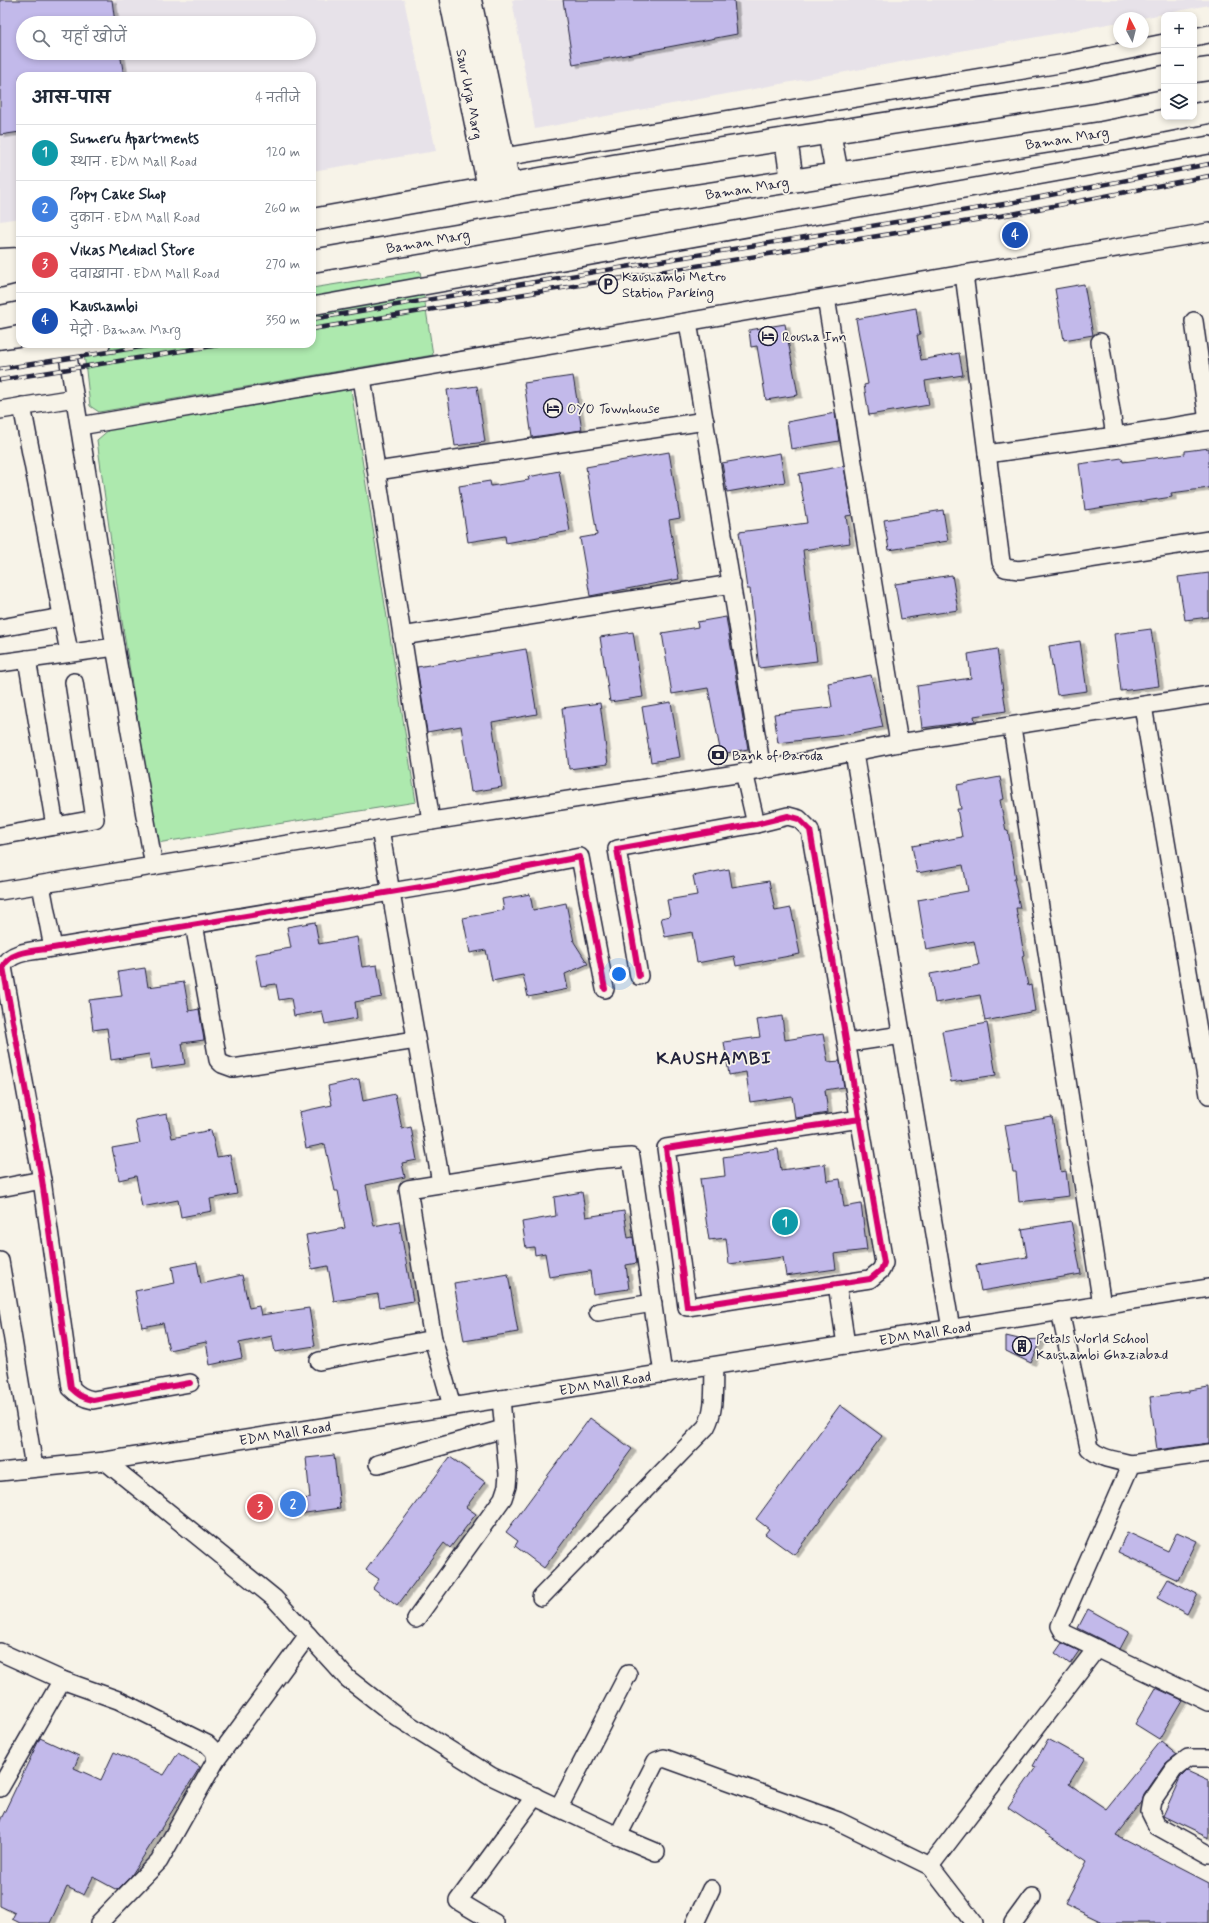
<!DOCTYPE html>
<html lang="hi">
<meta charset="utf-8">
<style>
body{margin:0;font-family:Mynerve,"Playpen Sans Deva",sans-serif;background:#f2f2f3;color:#1f2937}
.controls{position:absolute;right:12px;top:12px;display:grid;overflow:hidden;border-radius:8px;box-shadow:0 2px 6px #0003}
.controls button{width:36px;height:36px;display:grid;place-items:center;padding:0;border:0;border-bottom:1px solid #e0e1e3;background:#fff;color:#1f2937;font:20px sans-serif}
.compass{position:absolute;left:1113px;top:12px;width:36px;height:36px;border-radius:50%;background:#fff;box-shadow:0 2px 6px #0003;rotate:353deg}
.you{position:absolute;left:619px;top:974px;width:14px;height:14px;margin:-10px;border:3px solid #fff;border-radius:50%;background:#1a73e8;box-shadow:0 0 0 6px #1a73e833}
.badge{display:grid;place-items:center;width:26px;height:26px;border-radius:50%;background:#22223b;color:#fff;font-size:13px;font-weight:700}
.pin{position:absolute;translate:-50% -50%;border:2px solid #fff;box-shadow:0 1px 4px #0006}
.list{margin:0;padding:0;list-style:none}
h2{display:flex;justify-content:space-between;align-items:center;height:52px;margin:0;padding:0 16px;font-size:17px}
h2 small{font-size:13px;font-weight:400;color:#747a83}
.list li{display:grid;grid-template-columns:26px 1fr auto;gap:12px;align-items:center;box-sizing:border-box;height:56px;padding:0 16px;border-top:1px solid #e0e1e3}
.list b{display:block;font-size:15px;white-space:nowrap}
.list p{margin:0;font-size:13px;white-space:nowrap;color:#747a83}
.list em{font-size:13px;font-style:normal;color:#747a83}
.icon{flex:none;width:22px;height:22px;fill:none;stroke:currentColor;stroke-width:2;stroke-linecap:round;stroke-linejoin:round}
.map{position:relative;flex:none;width:1209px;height:1923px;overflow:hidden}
.search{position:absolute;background:#fff;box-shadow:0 2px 6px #0003;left:16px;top:16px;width:300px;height:44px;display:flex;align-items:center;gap:10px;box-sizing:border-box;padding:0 14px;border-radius:22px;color:#747a83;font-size:15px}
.panel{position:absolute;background:#fff;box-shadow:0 2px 6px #0003;left:16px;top:72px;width:300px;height:276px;border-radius:12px}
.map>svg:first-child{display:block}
.built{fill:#e7e2e9;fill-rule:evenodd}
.green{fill:#ade9ae;stroke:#688674}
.building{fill:#c2b9ea;stroke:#22223b;filter:url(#shadow)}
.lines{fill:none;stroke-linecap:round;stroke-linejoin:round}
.street-casing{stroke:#22223b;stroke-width:20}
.secondary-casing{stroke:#22223b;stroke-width:25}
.street{stroke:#f7f3e8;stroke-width:17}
.secondary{stroke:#f7f3e8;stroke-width:22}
.rail-casing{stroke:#22223b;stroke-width:4.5}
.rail{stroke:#f7f3e8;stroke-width:3;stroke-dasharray:9;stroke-linecap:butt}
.cycleway-casing{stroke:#f7f3e8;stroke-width:8}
.cycleway{stroke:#d6006c;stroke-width:6}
.labels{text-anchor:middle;stroke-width:3.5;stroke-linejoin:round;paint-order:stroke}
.street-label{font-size:14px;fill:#22223b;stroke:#f7f3e8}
.poi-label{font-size:14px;fill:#22223b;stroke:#f7f3e8;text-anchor:start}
.district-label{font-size:18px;font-weight:bold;letter-spacing:1px;fill:#22223b;stroke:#f7f3e8}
</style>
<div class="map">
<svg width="1209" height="1923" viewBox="0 0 1209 1923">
<defs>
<filter id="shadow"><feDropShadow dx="4.5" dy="2.5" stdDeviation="0" flood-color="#0004"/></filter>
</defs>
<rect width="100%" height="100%" fill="#f7f3e8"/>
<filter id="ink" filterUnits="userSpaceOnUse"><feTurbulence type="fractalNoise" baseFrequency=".025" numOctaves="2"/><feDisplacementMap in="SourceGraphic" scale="8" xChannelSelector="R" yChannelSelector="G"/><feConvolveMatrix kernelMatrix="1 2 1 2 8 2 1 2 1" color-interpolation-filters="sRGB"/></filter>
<g filter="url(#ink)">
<g class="built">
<path d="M0 0H404L436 151 312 171V76H20V218L0 221ZM23 23H309V53H23Z"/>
<polygon points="512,0 1209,0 1209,5 1142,18 1119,18 1119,22 535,129"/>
</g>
<g class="green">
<polygon points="420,271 433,355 99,412 90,406 83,344 312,344 312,288"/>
<polygon points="350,383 416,802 157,843 122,621 97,440 117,423"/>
</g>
<g class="building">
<polygon points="0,0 112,0 115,23 23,23 23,53 120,53 124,76 20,76 20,132 0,135"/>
<polygon points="563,0 734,0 737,34 573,65"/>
<polygon points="1084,284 1093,335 1064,340 1055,289"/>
<polygon points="916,308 920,335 917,335 921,360 959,353 963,375 925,381 929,405 869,415 864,385 868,384 856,319"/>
<polygon points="785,324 798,395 766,400 757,346 751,347 749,330"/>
<polygon points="573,376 582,430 532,437 524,383"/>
<polygon points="477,386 485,442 455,446 447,390"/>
<polygon points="835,413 839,441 791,449 787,422"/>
<polygon points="1209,448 1209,488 1171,493 1172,497 1085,510 1079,464 1122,458 1123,462 1185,454 1185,451"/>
<polygon points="669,452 680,518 669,520 679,579 590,596 580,538 597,535 586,467"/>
<polygon points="780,453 785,482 727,492 722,463"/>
<polygon points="844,466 852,515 846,516 850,543 803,550 817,661 759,668 750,589 747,589 739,532 807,523 799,474"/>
<polygon points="559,471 570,531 506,543 505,536 468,542 459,486 490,481 491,486 529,480 528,477"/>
<polygon points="943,510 948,541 889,550 884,520"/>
<polygon points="1209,573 1209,617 1185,620 1178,577"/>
<polygon points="952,575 958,610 901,619 895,584"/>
<polygon points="726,617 748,749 721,754 708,688 672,694 662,633 698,627 697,622"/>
<polygon points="1151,629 1159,686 1121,691 1114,634"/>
<polygon points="633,632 643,697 610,702 600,637"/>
<polygon points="1080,641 1087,691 1057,695 1049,646"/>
<polygon points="526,649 537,714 492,722 502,787 471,792 461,726 427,732 417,667"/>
<polygon points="997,649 1006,711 974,716 975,721 922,728 917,686 971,678 968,654"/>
<polygon points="871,675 883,727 837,736 778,743 774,714 832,707 828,683"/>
<polygon points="671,702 680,757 651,762 642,707"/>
<polygon points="600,703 608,764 569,769 562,708"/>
<polygon points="1000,777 1004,799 1000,800 1006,831 1008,830 1016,879 1014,879 1020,908 1016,908 1024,955 1022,956 1028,986 1031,985 1035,1011 985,1021 980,995 935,1003 930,974 979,965 974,941 926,950 918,900 968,891 963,865 917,873 912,846 962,837 957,809 961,809 957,785"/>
<polygon points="729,869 732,887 769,881 775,911 791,908 800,954 736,966 734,956 697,963 692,932 665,937 661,918 670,916 667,900 697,895 693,876"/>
<polygon points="530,894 533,910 566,903 574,942 588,964 565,974 568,989 528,997 523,975 492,981 486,950 470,953 463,918 504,910 502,899"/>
<polygon points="315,922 319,944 357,937 362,967 377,965 382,997 355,1002 357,1018 325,1024 322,1011 294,1016 291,998 279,1000 276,984 261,986 255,954 291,948 287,927"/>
<polygon points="145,968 148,987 184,982 189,1011 199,1009 204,1040 182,1043 185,1064 151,1069 149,1054 111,1060 107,1028 93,1030 89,1000 122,996 118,972"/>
<polygon points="782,1016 785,1040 823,1034 828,1062 840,1061 844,1087 825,1090 828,1113 795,1118 792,1096 750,1102 746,1072 729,1075 724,1042 760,1037 757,1020"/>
<polygon points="987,1023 996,1075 951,1082 942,1031"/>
<polygon points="359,1079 363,1101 395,1094 402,1129 411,1127 417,1160 402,1163 405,1177 366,1185 374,1226 399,1221 413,1301 380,1307 378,1294 334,1301 328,1266 312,1269 306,1235 345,1228 338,1191 335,1191 325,1144 306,1148 299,1112 332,1105 328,1086"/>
<polygon points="167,1114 172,1138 211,1130 217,1157 230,1155 237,1194 210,1199 212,1211 181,1217 178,1200 142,1207 136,1176 119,1180 112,1148 140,1143 135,1120"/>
<polygon points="1052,1117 1061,1172 1066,1171 1069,1196 1019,1202 1016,1172 1013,1172 1005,1125"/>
<polygon points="778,1149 781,1170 825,1164 827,1181 840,1179 844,1207 861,1204 867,1250 834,1254 836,1269 786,1276 783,1257 729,1264 726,1238 709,1240 700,1179 725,1176 723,1157"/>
<polygon points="582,1192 586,1217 624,1211 628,1238 633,1237 637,1263 626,1265 629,1289 593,1294 590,1271 549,1277 545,1253 535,1255 534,1247 526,1248 522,1222 556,1216 554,1197"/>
<polygon points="1071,1221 1081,1274 981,1291 976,1265 1027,1257 1022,1229"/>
<polygon points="197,1262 201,1284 242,1275 249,1308 259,1306 261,1315 309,1308 315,1346 275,1352 272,1336 239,1343 242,1358 210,1365 206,1342 169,1350 163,1323 142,1327 135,1291 175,1283 172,1267"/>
<polygon points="508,1274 518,1332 464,1341 454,1283"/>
<polygon points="1006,1336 1023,1340 1042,1339 1031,1363 1006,1351"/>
<polygon points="1209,1387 1209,1443 1157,1450 1150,1397 1189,1392 1189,1390"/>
<polygon points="840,1405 882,1436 794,1555 765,1534 769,1529 756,1519"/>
<polygon points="590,1418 632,1449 544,1568 515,1546 518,1541 506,1532"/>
<polygon points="334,1455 340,1508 299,1514 297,1500 310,1498 306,1458"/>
<polygon points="450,1457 485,1482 466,1507 476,1514 450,1548 444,1543 397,1606 373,1588 379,1579 366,1570"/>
<polygon points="1127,1532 1168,1551 1177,1532 1197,1541 1178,1580 1118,1552"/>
<polygon points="1168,1579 1197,1594 1187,1614 1157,1598"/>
<polygon points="1088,1609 1129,1632 1120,1649 1078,1628"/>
<polygon points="1062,1643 1079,1651 1070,1664 1055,1653"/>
<polygon points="1156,1688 1182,1700 1159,1739 1135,1724"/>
<polygon points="40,1738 79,1756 74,1768 101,1780 114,1752 164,1775 178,1753 200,1767 131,1876 117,1890 93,1877 84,1895 67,1887 50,1923 20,1923 12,1919 15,1913 0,1906 0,1821"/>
<polygon points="1048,1739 1084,1759 1069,1784 1106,1809 1161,1741 1177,1754 1166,1763 1144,1795 1142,1802 1116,1835 1209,1883 1209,1923 1104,1923 1065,1904 1087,1861 1008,1808 1036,1767 1033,1766"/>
<polygon points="1187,1771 1209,1781 1209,1838 1163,1816 1180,1778"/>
</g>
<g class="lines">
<defs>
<g id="street">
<polyline points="1194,37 1209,34"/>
<polyline points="492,159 1066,63 1164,43"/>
<polyline points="964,274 1001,562 1005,568 1019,570 1209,540"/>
<polyline points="826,298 899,743"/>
<polyline points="312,306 1209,145"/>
<polyline points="1194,321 1208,421"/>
<polyline points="688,322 762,770"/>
<polyline points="1100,342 1115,436"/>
<polyline points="66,344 115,647 154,866"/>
<polyline points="0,359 101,344"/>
<polyline points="362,378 431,821"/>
<polyline points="22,406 69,652"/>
<polyline points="0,410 75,398"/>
<polyline points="80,426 1209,232"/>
<polyline points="987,454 1115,436 1209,421"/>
<polyline points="377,471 705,421"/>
<polyline points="0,628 62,617"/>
<polyline points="402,636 732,584"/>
<polyline points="27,659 55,826"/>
<polyline points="0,663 115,647"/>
<polyline points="1143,706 1209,1095"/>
<polyline points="1012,727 1102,1305"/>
<polyline points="854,753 951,1329"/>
<polyline points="744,772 756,824"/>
<polyline points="380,829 441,1183"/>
<polyline points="0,836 95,819 74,682"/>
<polyline points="41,885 53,948"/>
<polyline points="0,891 380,829 762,770 899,743 1209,695"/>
<polyline points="194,924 218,1060 222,1064 233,1068 416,1040"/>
<path d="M639 976 617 849 756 824 788 816 799 819 810 830C835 974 860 1118 884 1263L881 1270 870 1279 687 1307 666 1148 860 1119"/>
<polyline points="848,1043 902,1035"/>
<polyline points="0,1188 42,1180"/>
<polyline points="0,1261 34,1467"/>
<polyline points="837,1284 846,1345"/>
<path d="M1060 1311 1089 1448C1100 1459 1116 1460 1131 1464"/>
<polyline points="598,1312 653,1303"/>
<polyline points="433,1339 452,1406"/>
<polyline points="319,1361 433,1339 408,1189 593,1160 631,1157 663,1374"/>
<path d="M190 1383 93 1400C83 1398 78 1395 71 1388L42 1180 3 967C10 950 37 951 53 948L451 882 580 857 605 989"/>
<polyline points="1209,1453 1131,1464 1060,1626 1064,1633 1209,1702"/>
<polyline points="105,1461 274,1598 347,1678 397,1717 491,1776 618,1836 656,1852"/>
<polyline points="378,1464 503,1429"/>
<polyline points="0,1472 105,1461 1209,1288"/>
<path d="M541 1597 706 1427C716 1409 713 1386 714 1366"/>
<polyline points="416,1619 503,1498 507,1486 508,1474 501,1399"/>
<polyline points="0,1652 62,1680 118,1700 207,1744 214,1751 216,1760 159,1861 99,1923"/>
<polyline points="1209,1758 1188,1758 1174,1769 1152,1801 1150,1812 1157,1826 1209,1855"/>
<polyline points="216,1760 308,1635"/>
<polyline points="0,1788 62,1680"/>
<polyline points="559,1807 628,1674"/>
<polyline points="618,1836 656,1761 664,1758 838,1821 930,1866 974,1923"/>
<polyline points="930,1866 1096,1649"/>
<polyline points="495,1923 458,1901 535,1796"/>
<polyline points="695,1923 711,1889"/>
<polyline points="1013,1923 1032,1897"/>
</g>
<g id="secondary">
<polyline points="451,0 489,188"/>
<polyline points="470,0 509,185"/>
<polyline points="1194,71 1209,69"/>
<polyline points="1194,115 1209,112"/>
<polyline points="829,132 837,174"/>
<polyline points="786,139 792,181"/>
<polyline points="312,220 619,165 1091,92 1164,77"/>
<polyline points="0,260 20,259"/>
<polyline points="312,261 631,206 1102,133 1183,117"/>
<polyline points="0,276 20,271"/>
<polyline points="0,317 20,313"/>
</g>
</defs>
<use href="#street" class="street-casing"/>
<use href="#secondary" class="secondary-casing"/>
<use href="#street" class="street"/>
<use href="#secondary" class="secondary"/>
<defs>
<g id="rail">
<polyline points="312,319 1010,203 1209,164"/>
<polyline points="312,329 1012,214 1209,176"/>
<polyline points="0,369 160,344"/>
<polyline points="0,380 225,344"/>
</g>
</defs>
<use href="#rail" class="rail-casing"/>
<use href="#rail" class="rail"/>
<defs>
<g id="cycleway">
<path d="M639 976 617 849 756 824 788 816 799 819 810 830C835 974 860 1118 884 1263L881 1270 870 1279 687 1307 666 1148 860 1119"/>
<path d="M190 1383 93 1400C83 1398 78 1395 71 1388L42 1180 3 967C10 950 37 951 53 948L451 882 580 857 605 989"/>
</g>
</defs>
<use href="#cycleway" class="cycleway-casing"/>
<use href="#cycleway" class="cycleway"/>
</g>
</g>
<defs>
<symbol id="parking-ring" viewBox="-11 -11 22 22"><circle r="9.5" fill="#f7f3e8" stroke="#22223b" stroke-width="1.5"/><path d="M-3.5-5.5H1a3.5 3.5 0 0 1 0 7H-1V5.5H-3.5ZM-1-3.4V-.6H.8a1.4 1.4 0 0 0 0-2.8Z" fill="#22223b"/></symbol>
<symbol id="hotel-ring" viewBox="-11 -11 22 22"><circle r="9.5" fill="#f7f3e8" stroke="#22223b" stroke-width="1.5"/><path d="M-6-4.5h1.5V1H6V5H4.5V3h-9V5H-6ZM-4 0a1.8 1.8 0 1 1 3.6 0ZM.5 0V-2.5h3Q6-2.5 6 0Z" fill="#22223b"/></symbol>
<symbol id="bank-ring" viewBox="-11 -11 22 22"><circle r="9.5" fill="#f7f3e8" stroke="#22223b" stroke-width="1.5"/><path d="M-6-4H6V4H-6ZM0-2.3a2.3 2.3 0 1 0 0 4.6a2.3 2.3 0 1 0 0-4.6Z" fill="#22223b"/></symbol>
<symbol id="building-ring" viewBox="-11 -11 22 22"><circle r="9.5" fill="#f7f3e8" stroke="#22223b" stroke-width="1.5"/><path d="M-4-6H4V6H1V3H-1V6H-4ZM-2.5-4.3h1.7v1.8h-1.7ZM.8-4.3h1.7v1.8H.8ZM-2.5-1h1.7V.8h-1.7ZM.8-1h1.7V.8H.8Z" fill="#22223b"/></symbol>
</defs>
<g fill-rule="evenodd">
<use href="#parking-ring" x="597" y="273" width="22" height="22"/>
<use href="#hotel-ring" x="757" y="325" width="22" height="22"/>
<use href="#hotel-ring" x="542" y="397" width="22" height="22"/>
<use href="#bank-ring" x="707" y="744" width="22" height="22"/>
<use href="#building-ring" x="1011" y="1335" width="22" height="22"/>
</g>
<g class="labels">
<g class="street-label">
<text transform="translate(470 94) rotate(79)" y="5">Saur Urja Marg</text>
<text transform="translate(1067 138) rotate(-9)" y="5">Baman Marg</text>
<text transform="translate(747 188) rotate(-9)" y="5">Baman Marg</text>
<text transform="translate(428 241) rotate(-10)" y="5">Baman Marg</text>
<text transform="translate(925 1333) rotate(-9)" y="5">EDM Mall Road</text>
<text transform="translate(605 1383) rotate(-9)" y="5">EDM Mall Road</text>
<text transform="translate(285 1433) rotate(-9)" y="5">EDM Mall Road</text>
</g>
<g class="poi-label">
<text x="622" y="281">Kaushambi Metro<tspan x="622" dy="16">Station Parking</tspan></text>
<text x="782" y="341">Rousha Inn</text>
<text x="567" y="413">OYO Townhouse</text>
<text x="732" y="760">Bank of Baroda</text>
<text x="1036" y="1343">Petals World School<tspan x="1036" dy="16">Kaushambi Ghaziabad</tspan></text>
</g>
<g class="district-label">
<text x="714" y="1064">KAUSHAMBI</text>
</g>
</g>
</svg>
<div class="controls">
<button>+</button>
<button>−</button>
<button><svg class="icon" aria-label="layers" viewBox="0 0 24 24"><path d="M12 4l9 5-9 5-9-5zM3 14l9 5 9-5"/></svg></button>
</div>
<svg class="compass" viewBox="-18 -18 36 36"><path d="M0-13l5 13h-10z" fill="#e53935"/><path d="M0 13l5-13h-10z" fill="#747a83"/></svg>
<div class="you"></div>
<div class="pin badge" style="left:785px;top:1222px;background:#0f9aa8">1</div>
<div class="pin badge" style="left:293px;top:1504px;background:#3f7fe0">2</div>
<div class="pin badge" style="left:260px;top:1507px;background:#e0444e">3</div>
<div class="pin badge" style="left:1015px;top:235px;background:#1a4fb4">4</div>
<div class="search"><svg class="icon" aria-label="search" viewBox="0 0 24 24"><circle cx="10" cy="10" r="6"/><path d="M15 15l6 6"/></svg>यहाँ खोजें</div>
<section class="panel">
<h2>आस-पास<small>4 नतीजे</small></h2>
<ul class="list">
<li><span class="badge" style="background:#0f9aa8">1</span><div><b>Sumeru Apartments</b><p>स्थान · EDM Mall Road</p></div><em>120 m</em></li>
<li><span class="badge" style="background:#3f7fe0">2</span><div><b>Popy Cake Shop</b><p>दुकान · EDM Mall Road</p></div><em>260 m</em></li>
<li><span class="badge" style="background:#e0444e">3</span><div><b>Vikas Mediacl Store</b><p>दवाख़ाना · EDM Mall Road</p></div><em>270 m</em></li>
<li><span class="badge" style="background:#1a4fb4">4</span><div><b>Kaushambi</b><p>मेट्रो · Baman Marg</p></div><em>350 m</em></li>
</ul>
</section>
</div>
